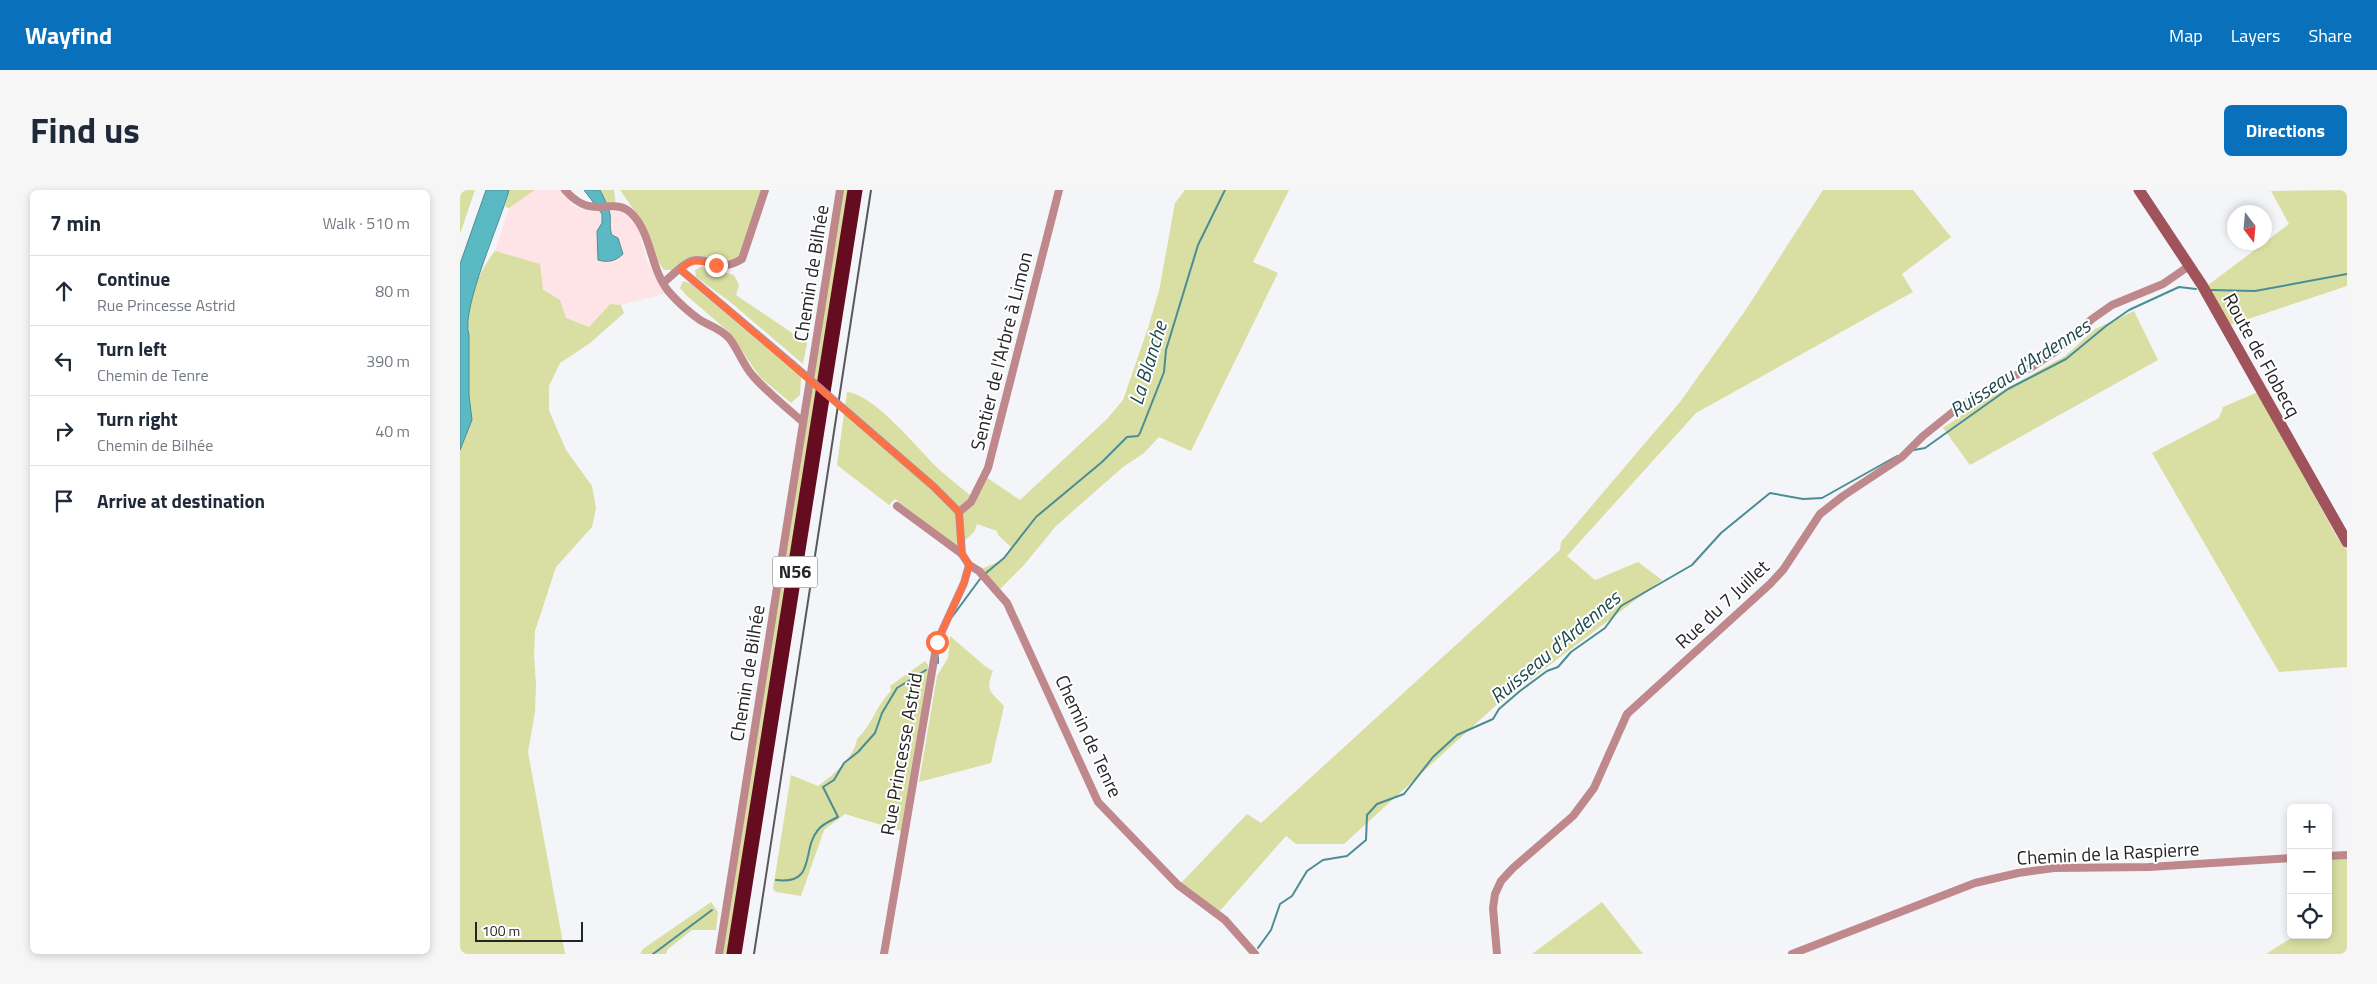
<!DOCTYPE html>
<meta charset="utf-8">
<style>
body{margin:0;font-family:"Titillium Web",sans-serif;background:#f6f6f7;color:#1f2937}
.controls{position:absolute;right:15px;bottom:15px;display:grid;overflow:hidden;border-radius:8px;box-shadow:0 2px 8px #0003}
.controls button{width:45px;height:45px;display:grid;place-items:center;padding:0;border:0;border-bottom:1px solid #e0e1e3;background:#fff;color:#1f2937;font:25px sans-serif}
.compass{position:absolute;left:1767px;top:15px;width:45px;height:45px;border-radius:50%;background:#fff;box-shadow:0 2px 8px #0003;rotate:164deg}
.scale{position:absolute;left:15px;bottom:12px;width:108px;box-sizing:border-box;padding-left:5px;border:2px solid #252527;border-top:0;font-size:14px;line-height:18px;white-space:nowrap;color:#252527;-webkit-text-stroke:4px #fff;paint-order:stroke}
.stop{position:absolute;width:15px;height:15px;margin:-11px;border:4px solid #ff7043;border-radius:50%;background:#fff}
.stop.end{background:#ff7043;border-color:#fff;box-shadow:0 1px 5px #0008}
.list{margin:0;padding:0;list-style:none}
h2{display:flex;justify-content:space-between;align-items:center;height:65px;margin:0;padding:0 20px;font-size:21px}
h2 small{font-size:16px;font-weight:400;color:#747a83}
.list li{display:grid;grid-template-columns:32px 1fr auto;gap:15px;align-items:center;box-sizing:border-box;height:70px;padding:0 20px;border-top:1px solid #e0e1e3}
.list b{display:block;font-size:19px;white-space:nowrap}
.list p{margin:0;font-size:16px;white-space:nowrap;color:#747a83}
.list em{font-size:16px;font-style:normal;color:#747a83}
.icon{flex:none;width:28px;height:28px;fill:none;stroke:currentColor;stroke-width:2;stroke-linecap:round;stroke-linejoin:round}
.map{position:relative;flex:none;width:1887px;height:764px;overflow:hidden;border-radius:8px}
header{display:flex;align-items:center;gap:30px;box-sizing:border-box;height:70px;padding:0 25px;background:#0970bc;color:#fff}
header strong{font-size:24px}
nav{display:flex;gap:28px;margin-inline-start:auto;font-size:18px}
.intro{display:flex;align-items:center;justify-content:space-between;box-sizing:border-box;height:120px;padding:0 30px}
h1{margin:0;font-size:35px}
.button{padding:12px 22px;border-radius:8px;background:#0970bc;color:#fff;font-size:18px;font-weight:700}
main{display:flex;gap:30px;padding:0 30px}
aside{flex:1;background:#fff;border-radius:8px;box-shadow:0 2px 8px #0003}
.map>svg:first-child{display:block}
.commercial{fill:#ffe4e7}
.green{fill:#d9dea2}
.water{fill:#5ab9c3;stroke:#4a8d94}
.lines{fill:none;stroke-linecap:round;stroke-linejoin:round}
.stream{stroke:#4a8d94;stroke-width:2}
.street{stroke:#bf888c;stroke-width:8}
.secondary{stroke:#a0535a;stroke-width:11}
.highway{stroke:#650c21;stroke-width:15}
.rail{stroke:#58585b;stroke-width:2}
.street-bridge{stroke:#bf888c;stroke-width:8}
.route{stroke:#ff7043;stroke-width:6}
.labels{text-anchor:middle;stroke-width:4;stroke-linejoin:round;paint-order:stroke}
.shield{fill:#fff;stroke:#666668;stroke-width:1}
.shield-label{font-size:18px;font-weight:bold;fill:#252527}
.street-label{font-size:19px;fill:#252527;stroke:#fff}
.water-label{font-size:20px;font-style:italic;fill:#1d484d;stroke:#fff}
</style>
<header>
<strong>Wayfind</strong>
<nav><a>Map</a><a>Layers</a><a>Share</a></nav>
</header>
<div class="intro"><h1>Find us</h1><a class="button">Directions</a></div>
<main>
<aside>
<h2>7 min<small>Walk · 510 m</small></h2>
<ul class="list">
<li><svg class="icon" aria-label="ahead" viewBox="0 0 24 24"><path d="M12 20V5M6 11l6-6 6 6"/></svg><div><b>Continue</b><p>Rue Princesse Astrid</p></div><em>80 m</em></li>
<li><svg class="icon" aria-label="left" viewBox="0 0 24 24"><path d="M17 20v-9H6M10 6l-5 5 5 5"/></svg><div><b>Turn left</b><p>Chemin de Tenre</p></div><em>390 m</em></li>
<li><svg class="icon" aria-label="right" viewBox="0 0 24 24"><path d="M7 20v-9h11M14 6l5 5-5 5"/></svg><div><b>Turn right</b><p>Chemin de Bilhée</p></div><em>40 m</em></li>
<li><svg class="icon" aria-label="arrive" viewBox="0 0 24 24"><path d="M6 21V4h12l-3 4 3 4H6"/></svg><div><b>Arrive at destination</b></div></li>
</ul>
</aside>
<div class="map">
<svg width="1887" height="764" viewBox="0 0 1887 764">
<rect width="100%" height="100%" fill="#f4f5f9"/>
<polygon class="commercial" points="75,0 101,0 112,15 125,20 142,22 162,21 169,27 179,40 187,71 205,104 161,115 150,114 129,137 106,128 100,110 35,61 49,18"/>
<g class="green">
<polygon points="0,0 15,0 0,44"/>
<polygon points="49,0 75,0 49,18 45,17"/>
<polygon points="140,0 154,0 156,16 146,17 145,8"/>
<polygon points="160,0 302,0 280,66 273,70 233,66 213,80 204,80 197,70 187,39"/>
<polygon points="383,0 389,0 267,764 262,764"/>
<path d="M725 0H829L793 72 818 83 731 261 699 247 684 263 663 277 596 336 564 375 540 399 521 379 543 370 551 357 538 345 537 341 517 334 514 342 498 357 435 309 429 315 377 275 387 202C416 205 460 262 482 282 491 290 502 298 512 307L526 287 560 310 647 229 663 210 688 138 699 101 715 13Z"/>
<polygon points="1363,0 1453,0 1491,47 1442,84 1453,102 1236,223 1107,366 1135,390 1178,372 1202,390 1033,518 884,654 836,654 826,646 758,723 721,693 787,624 801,633 1100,360 1101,352 1220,212 1285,121"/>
<polygon points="1887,0 1887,96 1770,135 1747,96 1829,34 1811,1"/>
<path d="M35 61 80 74 83 99 100 110 106 128 129 137 150 114 161 115 164 123 130 153 100 173 89 196V220L96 237 106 260 132 296 136 318 132 337 96 377 75 441 74 465 76 494 75 522 68 562 105 764H0V260L12 230 9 205V145C0 123 20 79 35 61Z"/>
<polygon points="242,76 274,85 279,95 276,105 347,153 343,174 269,111 236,87 235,80"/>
<polygon points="223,91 230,93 341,187 340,205 331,213 300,187 269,142 227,106 220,98"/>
<polygon points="1674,121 1698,170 1510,275 1483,238 1515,216 1605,166 1635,139"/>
<polygon points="1798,202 1878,349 1887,360 1887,477 1819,482 1692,263 1759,228 1763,217"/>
<path d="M490 446 526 477 533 481C525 501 530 501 544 516L531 573 459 592 477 486 488 468Z"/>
<path d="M465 471 468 475V483L441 641 385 624 364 640 341 706 316 702 313 699 331 585 358 596C372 586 395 567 397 549 413 534 415 517 431 501L430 496Z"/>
<polygon points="1887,668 1887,764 1806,764 1836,745 1868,745 1868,670"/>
<polygon points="251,712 258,722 256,740 232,740 207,760 206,764 180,764 183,759"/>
<polygon points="1142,712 1183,764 1072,764"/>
</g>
<g class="water">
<path d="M26 0H49C41 31 0 120 9 145V205L12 230 0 260V74Z"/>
<path d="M124 0H140C144 7 148 16 150 24 151 31 149 38 152 45L158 48 163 64C156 71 148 73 138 70L137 41 142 33V24Z"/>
</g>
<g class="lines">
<g class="stream">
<polyline points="1751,100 1795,101 1887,84"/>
<polyline points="1454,260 1465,258 1548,199 1606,169 1646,136 1669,120 1719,97 1736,99"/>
<polyline points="526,383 544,368 576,327 642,272 667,247 678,246 680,243 704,182 706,160 738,55 765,0"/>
<polyline points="492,427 520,389"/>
<polyline points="478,473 478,467"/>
<path d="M316 690C357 695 341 660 358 640 362 634 372 630 378 627L363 597 374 590 384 573 398 562 415 543 422 523 437 498 466 480"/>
<polyline points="798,758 811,740 820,714 832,706 847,681 863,670 887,666 906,650 907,625 917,614 944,604 973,567 997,545 1033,529 1039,519 1060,501 1087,481 1098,477 1111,462 1145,438 1161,416 1232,375 1261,343 1310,303 1343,309 1362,308 1437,266"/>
<polyline points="193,764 252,720"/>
</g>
<g class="street">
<path d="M105 0C133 33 153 4 172 24 192 44 190 79 209 102 217 111 230 123 240 130 250 136 261 139 269 148 278 159 283 175 293 186 308 203 327 218 343 232"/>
<polyline points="221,80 332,174"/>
<path d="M204 92C213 85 225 71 236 70 256 70 260 82 282 69L305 0"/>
<polyline points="399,232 473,296 499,322 502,364"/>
<polyline points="437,316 502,364 509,375 519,381 547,413 638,612 718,695 765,730 795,764"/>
<polyline points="499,322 511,312 528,278 599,0"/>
<polyline points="1868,666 1887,665"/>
<polyline points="259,764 380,0"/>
<polyline points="424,764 477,452 504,393 509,375"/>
<polyline points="1037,764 1033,718 1035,704 1041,691 1053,678 1113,626 1134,598 1167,524 1310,394 1323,380 1360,324 1383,306 1442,267 1463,246 1494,221 1517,205 1572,177 1596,161 1632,129 1652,115 1703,94 1729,76"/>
<polyline points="1332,764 1515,693 1558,683 1594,678 1689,677 1831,668"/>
</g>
<polyline class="secondary" points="1679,0 1742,95 1887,352"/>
<polyline class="highway" points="274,764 395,0"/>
<polyline class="rail" points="294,764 411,0"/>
<polyline class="street-bridge" points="332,174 399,232"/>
</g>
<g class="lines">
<path class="route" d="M256 75C242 72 231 67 221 80L473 296 499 322 502 364 510 375 504 393 477 452"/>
</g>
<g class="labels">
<rect class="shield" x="312.5" y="366.5" width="45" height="31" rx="4"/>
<g class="shield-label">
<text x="335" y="388">N56</text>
</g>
<g class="street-label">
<text transform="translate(351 83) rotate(-81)" y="7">Chemin de Bilhée</text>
<text transform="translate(541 161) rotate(-76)" y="7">Sentier de l'Arbre à Limon</text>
<text transform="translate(1802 165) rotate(61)" y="7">Route de Flobecq</text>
<text transform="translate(1262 414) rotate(-43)" y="7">Rue du 7 Juillet</text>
<text transform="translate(287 483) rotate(-81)" y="7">Chemin de Bilhée</text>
<text transform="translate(629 546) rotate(65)" y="7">Chemin de Tenre</text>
<text transform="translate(441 564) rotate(-80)" y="7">Rue Princesse Astrid</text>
<text transform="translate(1648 663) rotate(-3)" y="7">Chemin de la Raspierre</text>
</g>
<g class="water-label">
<text transform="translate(688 173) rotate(-73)" y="7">La Blanche</text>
<text transform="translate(1560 178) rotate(-33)" y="7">Ruisseau d'Ardennes</text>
<text transform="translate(1095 457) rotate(-40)" y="7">Ruisseau d'Ardennes</text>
</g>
</g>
</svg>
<div class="controls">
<button>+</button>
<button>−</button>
<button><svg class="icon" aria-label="locate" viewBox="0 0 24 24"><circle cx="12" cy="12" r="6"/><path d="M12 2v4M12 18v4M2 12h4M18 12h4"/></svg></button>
</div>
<svg class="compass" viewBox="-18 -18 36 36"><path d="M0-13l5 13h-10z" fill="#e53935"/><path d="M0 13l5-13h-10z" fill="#747a83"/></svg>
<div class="scale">100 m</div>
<div class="stop" style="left:477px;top:452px"></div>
<div class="stop end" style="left:256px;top:75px"></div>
</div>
</main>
